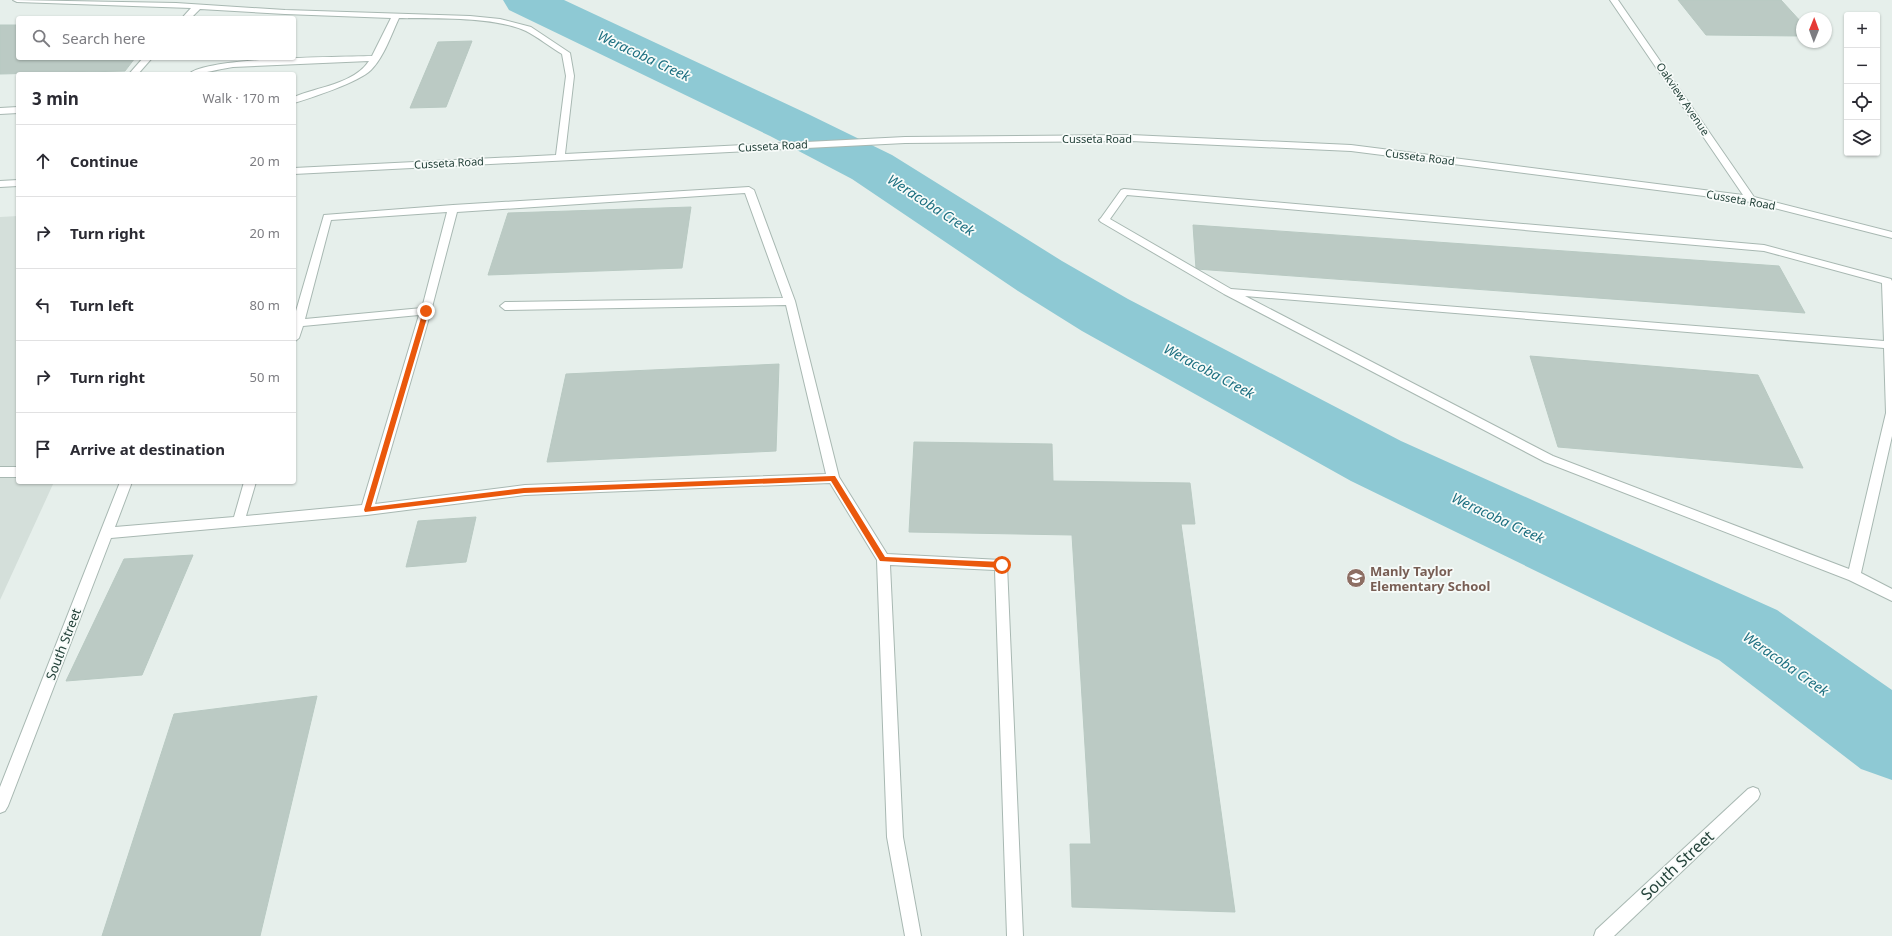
<!DOCTYPE html>
<meta charset="utf-8">
<style>
body{margin:0;font-family:"Noto Sans",sans-serif;background:#f7f7f7;color:#2b2b33}
.controls{position:absolute;right:12px;top:12px;display:grid;overflow:hidden;border-radius:4px;box-shadow:0 1px 3px #0004}
.controls button{width:36px;height:36px;display:grid;place-items:center;padding:0;border:0;border-bottom:1px solid #e1e1e2;background:#fff;color:#2b2b33;font:20px sans-serif}
.compass{position:absolute;left:1796px;top:12px;width:36px;height:36px;border-radius:50%;background:#fff;box-shadow:0 1px 3px #0004;rotate:1deg}
.stop{position:absolute;width:12px;height:12px;margin:-9px;border:3px solid #ea580c;border-radius:50%;background:#fff}
.stop.end{background:#ea580c;border-color:#fff;box-shadow:0 1px 4px #0008}
.list{margin:0;padding:0;list-style:none}
h2{display:flex;justify-content:space-between;align-items:center;height:52px;margin:0;padding:0 16px;font-size:17px}
h2 small{font-size:13px;font-weight:400;color:#7c7c81}
.list li{display:grid;grid-template-columns:26px 1fr auto;gap:12px;align-items:center;box-sizing:border-box;height:72px;padding:0 16px;border-top:1px solid #e1e1e2}
.list b{display:block;font-size:15px;white-space:nowrap}
.list em{font-size:13px;font-style:normal;color:#7c7c81}
.icon{flex:none;width:22px;height:22px;fill:none;stroke:currentColor;stroke-width:2;stroke-linecap:round;stroke-linejoin:round}
.map{position:relative;flex:none;width:1892px;height:936px;overflow:hidden}
.search{position:absolute;background:#fff;box-shadow:0 1px 3px #0004;left:16px;top:16px;width:280px;height:44px;display:flex;align-items:center;gap:10px;box-sizing:border-box;padding:0 14px;border-radius:4px;color:#7c7c81;font-size:15px}
.panel{position:absolute;background:#fff;box-shadow:0 1px 3px #0004;left:16px;top:72px;width:280px;height:412px;border-radius:4px}
.map>svg:first-child{display:block}
.built{fill:#d4dfda}
.lines{fill:none;stroke-linecap:round;stroke-linejoin:round}
.river{fill:#8ec9d4;fill-rule:evenodd}
.building{fill:#bbcac4;stroke:#b8c9c2}
.minor-casing{stroke:#a8b8b2;stroke-width:2}
.minor{fill:#fff;fill-rule:evenodd}
.route{fill:#ea580c}
.labels{text-anchor:middle;stroke-width:3.5;stroke-linejoin:round;paint-order:stroke}
.far-street-label{font-size:11px;fill:#24423a;stroke:#f7fbf9}
.education-label{font-size:13px;font-weight:bold;fill:#785e54;stroke:#f7fbf9;text-anchor:start}
.street-label{font-size:13px;fill:#24423a;stroke:#f7fbf9}
.water-label{font-size:14px;font-style:italic;fill:#1c6f80;stroke:#f7fbf9}
.near-street-label{font-size:16px;fill:#24423a;stroke:#f7fbf9}
</style>
<div class="map">
<svg width="1892" height="936" viewBox="0 0 1892 936">
<rect width="100%" height="100%" fill="#e6efeb"/>
<polygon class="built" points="18,216 18,482 54,482 0,600 0,217"/>
<g class="lines">
<polygon class="river" points="503,0 564,0 808,114 892,155 1062,261 1128,299 1401,441 1777,610 1892,690 1892,780 1861,769 1719,660 1351,481 1082,331 1018,291 852,179 770,136 509,10"/>
</g>
<g class="building">
<polygon points="1678,0 1781,0 1802,23 1802,39 1799,36 1706,35"/>
<polygon points="0,25 18,25 18,58 135,58 125,71 0,74"/>
<polygon points="472,41 446,107 410,108 438,42"/>
<polygon points="691,207 682,268 488,275 508,213"/>
<polygon points="1193,225 1779,266 1805,313 1196,269"/>
<polygon points="1530,356 1758,375 1803,468 1558,447"/>
<polygon points="779,364 776,451 547,462 566,374"/>
<polygon points="914,442 1052,444 1053,481 1190,483 1195,524 1181,524 1235,912 1072,907 1070,844 1091,844 1072,535 909,532"/>
<polygon points="476,517 466,562 406,567 418,521"/>
<polygon points="193,555 142,675 66,681 124,559"/>
<polygon points="317,696 260,936 102,936 174,714"/>
</g>
<g class="lines">
<defs>
<g id="minor">
<path d="M13 0 176 3 285 10 470 16 500 19 531 27 570 53 574 76 565 154 905 137 1131 135 1351 145 1743 195 1610 0H1618L1754 197 1892 232V238L1751 202 1351 151 1131 141 905 143 294 174V168L556 155 566 76 562 54C550 47 538 37 526 31 494 16 434 19 399 18 391 35 384 57 371 70 359 82 311 98 294 103V97C317 87 354 84 369 61L233 67C218 69 204 74 189 74 206 57 341 57 372 56L391 18 285 14 200 9 191 18H182L191 8 17 2Z"/>
<polygon points="143,58 152,58 138,74 129,74"/>
<polygon points="18,107 18,113 0,114 0,108"/>
<polygon points="18,180 18,186 0,187 0,181"/>
<path d="M749 187 754 190 795 301 839 477 887 554 1001 560 1006 561 1007 565 1023 936H1007L995 570 890 565 903 837 921 936H905L887 837 877 560 830 483 525 495 367 515 111 538 8 806 5 811 0 813V787L120 482H132L115 527 234 517 244 482H256L246 516 362 505 419 315 303 326 299 338 294 342V318L324 215 453 205ZM745 193 783 298 505 302 500 306 505 310 786 305 826 474 525 485 375 504 431 311 457 212ZM447 212 422 308 305 319 331 220Z"/>
<path d="M1124 189 1764 245 1891 279 1892 281V436L1861 573 1892 589V601L1849 580 1545 462 1224 294 1101 222 1099 220 1101 218 1121 190ZM1127 195 1764 251 1882 283 1884 341 1231 289 1110 219ZM1245 296 1884 348 1886 413 1849 569 1553 456Z"/>
<rect x="0" y="467" width="18" height="10"/>
<polygon points="1753,787 1758,789 1760,794 1758,799 1614,936 1594,936 1596,930 1748,789"/>
</g>
</defs>
<use href="#minor" class="minor-casing"/>
<use href="#minor" class="minor"/>
</g>
<polygon class="route" points="426,309 429,311 371,507 524,488 833,476 835,476 885,557 1002,562 1005,565 1002,568 880,561 831,481 524,493 365,512 364,510 423,311"/>
<defs>
<symbol id="school-disc" viewBox="-11 -11 22 22"><circle r="9.5" fill="#8d6e63" stroke="#f7fbf9"/><path d="M0-5L7-2L0 1L-7-2ZM-4 1L0 2.5L4 1V4Q0 6-4 4Z" fill="#fff"/></symbol>
</defs>
<g fill-rule="evenodd">
<use href="#school-disc" x="1345" y="567" width="22" height="22"/>
</g>
<g class="labels">
<g class="far-street-label">
<text transform="translate(1683 99) rotate(56)" y="4">Oakview Avenue</text>
<text x="1097" y="143">Cusseta Road</text>
<text transform="translate(773 146) rotate(-3)" y="4">Cusseta Road</text>
<text transform="translate(1420 157) rotate(7)" y="4">Cusseta Road</text>
<text transform="translate(449 163) rotate(-3)" y="4">Cusseta Road</text>
<text transform="translate(1741 200) rotate(10)" y="4">Cusseta Road</text>
</g>
<g class="education-label">
<text x="1370" y="576">Manly Taylor<tspan x="1370" dy="15">Elementary School</tspan></text>
</g>
<g class="street-label">
<text transform="translate(63 644) rotate(-69)" y="5">South Street</text>
</g>
<g class="water-label">
<text transform="translate(644 56) rotate(25)" y="5">Weracoba Creek</text>
<text transform="translate(931 205) rotate(33)" y="5">Weracoba Creek</text>
<text transform="translate(1209 371) rotate(28)" y="5">Weracoba Creek</text>
<text transform="translate(1498 518) rotate(25)" y="5">Weracoba Creek</text>
<text transform="translate(1786 664) rotate(35)" y="5">Weracoba Creek</text>
</g>
<g class="near-street-label">
<text transform="translate(1677 865) rotate(-43)" y="6">South Street</text>
</g>
</g>
</svg>
<div class="controls">
<button>+</button>
<button>−</button>
<button><svg class="icon" aria-label="locate" viewBox="0 0 24 24"><circle cx="12" cy="12" r="6"/><path d="M12 2v4M12 18v4M2 12h4M18 12h4"/></svg></button>
<button><svg class="icon" aria-label="layers" viewBox="0 0 24 24"><path d="M12 4l9 5-9 5-9-5zM3 14l9 5 9-5"/></svg></button>
</div>
<svg class="compass" viewBox="-18 -18 36 36"><path d="M0-13l5 13h-10z" fill="#e53935"/><path d="M0 13l5-13h-10z" fill="#7c7c81"/></svg>
<div class="stop" style="left:1002px;top:565px"></div>
<div class="stop end" style="left:426px;top:311px"></div>
<div class="search"><svg class="icon" aria-label="search" viewBox="0 0 24 24"><circle cx="10" cy="10" r="6"/><path d="M15 15l6 6"/></svg>Search here</div>
<section class="panel">
<h2>3 min<small>Walk · 170 m</small></h2>
<ul class="list">
<li><svg class="icon" aria-label="ahead" viewBox="0 0 24 24"><path d="M12 20V5M6 11l6-6 6 6"/></svg><div><b>Continue</b></div><em>20 m</em></li>
<li><svg class="icon" aria-label="right" viewBox="0 0 24 24"><path d="M7 20v-9h11M14 6l5 5-5 5"/></svg><div><b>Turn right</b></div><em>20 m</em></li>
<li><svg class="icon" aria-label="left" viewBox="0 0 24 24"><path d="M17 20v-9H6M10 6l-5 5 5 5"/></svg><div><b>Turn left</b></div><em>80 m</em></li>
<li><svg class="icon" aria-label="right" viewBox="0 0 24 24"><path d="M7 20v-9h11M14 6l5 5-5 5"/></svg><div><b>Turn right</b></div><em>50 m</em></li>
<li><svg class="icon" aria-label="arrive" viewBox="0 0 24 24"><path d="M6 21V4h12l-3 4 3 4H6"/></svg><div><b>Arrive at destination</b></div></li>
</ul>
</section>
</div>
